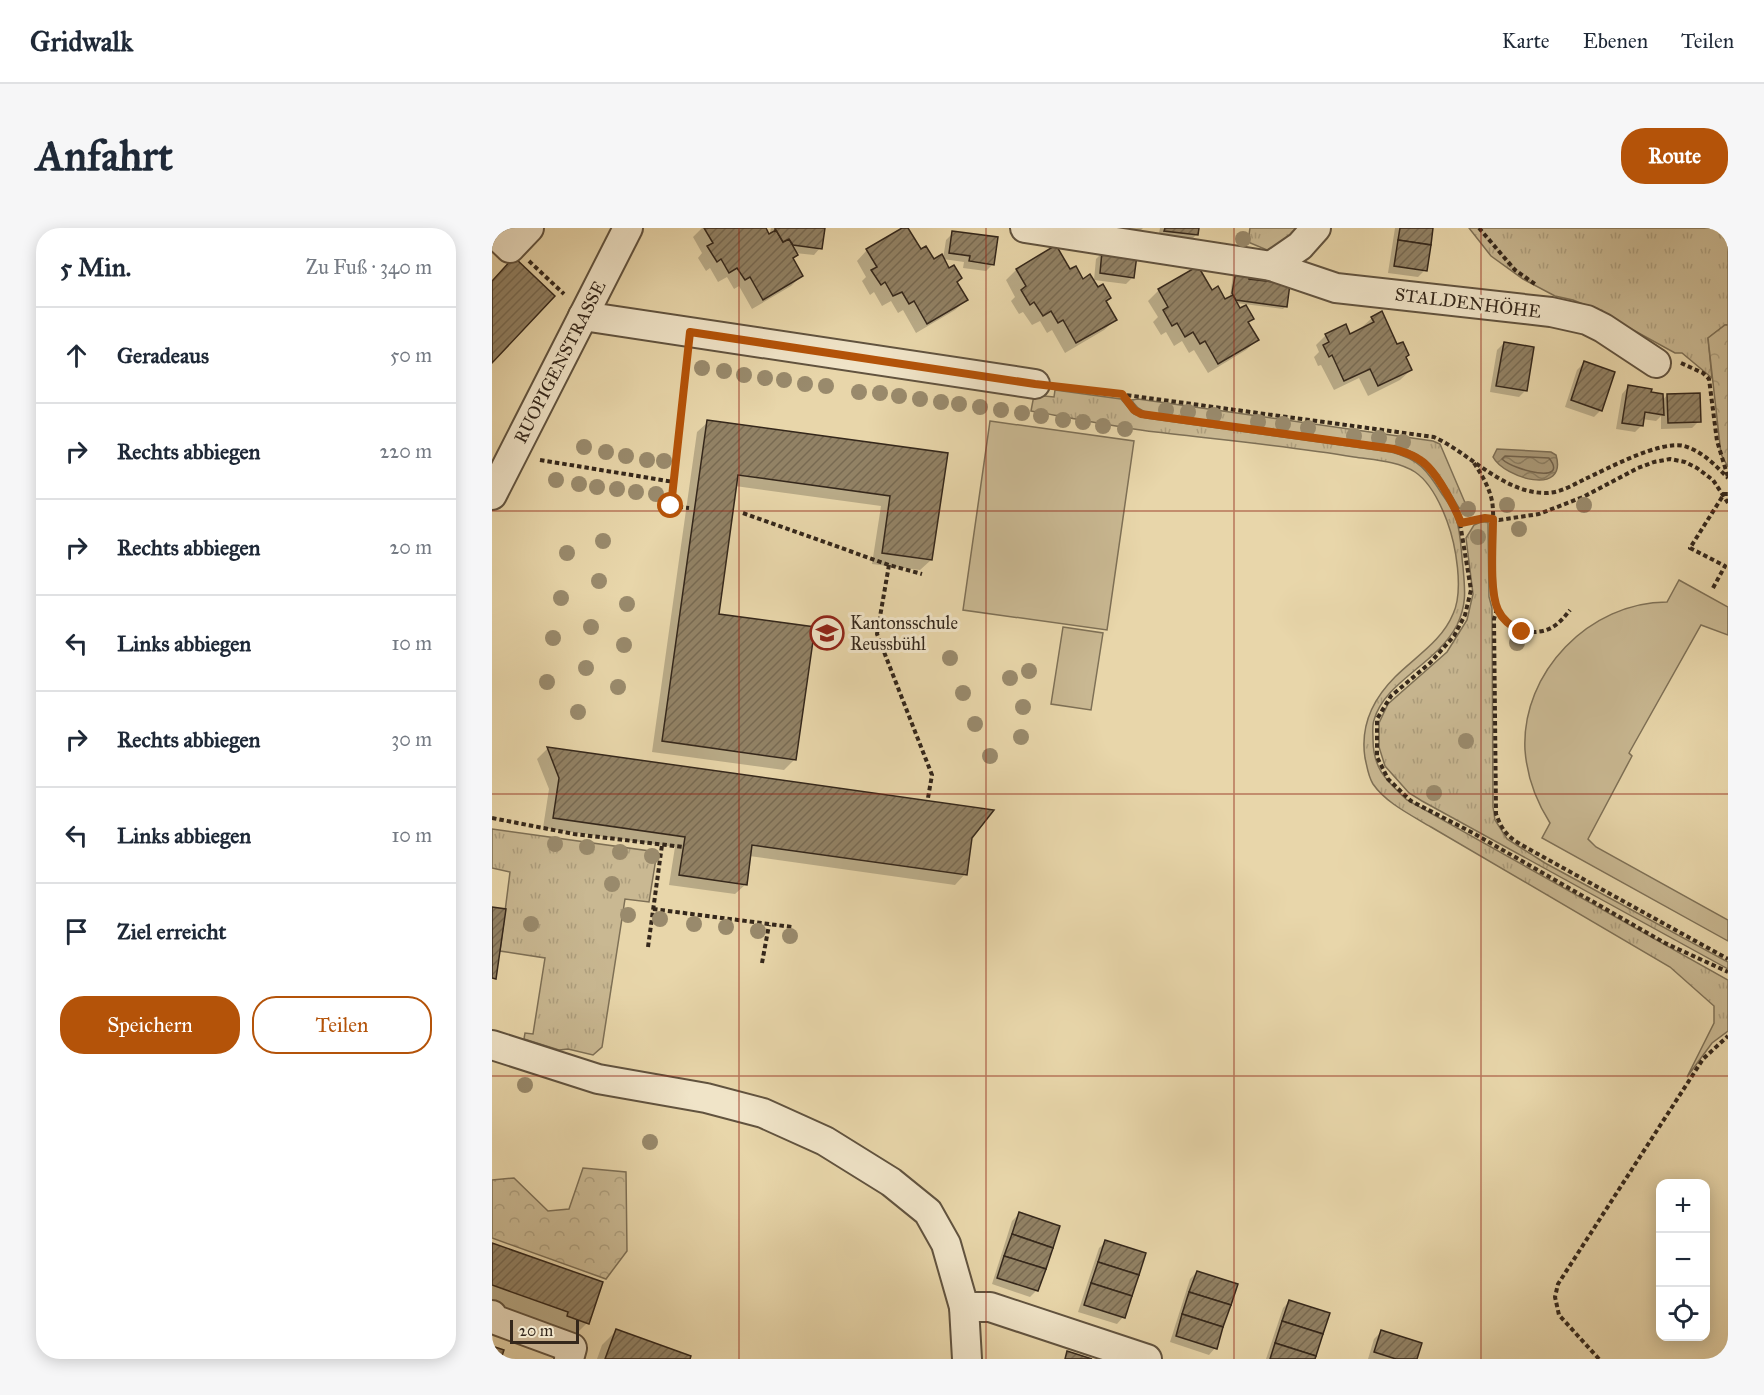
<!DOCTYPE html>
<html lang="de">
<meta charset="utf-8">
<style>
body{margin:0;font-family:"IM FELL Great Primer",serif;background:#f6f6f7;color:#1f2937}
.controls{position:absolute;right:18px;bottom:18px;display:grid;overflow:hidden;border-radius:12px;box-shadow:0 3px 15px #0003}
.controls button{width:54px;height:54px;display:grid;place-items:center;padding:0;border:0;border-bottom:2px solid #e0e1e3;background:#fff;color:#1f2937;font:30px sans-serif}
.scale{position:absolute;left:18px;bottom:15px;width:69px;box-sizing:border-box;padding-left:6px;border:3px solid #34271b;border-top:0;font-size:16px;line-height:21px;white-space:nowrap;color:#34271b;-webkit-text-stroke:4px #f0e4c8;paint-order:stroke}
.stop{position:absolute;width:18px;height:18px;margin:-14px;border:4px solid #b45309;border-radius:50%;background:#fff}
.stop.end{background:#b45309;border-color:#fff;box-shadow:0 2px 6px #0008}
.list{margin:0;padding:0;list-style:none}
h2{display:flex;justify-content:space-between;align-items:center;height:78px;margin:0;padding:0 24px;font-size:26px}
h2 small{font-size:20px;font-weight:400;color:#747a83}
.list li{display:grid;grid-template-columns:39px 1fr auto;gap:18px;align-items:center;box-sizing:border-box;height:96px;padding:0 24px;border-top:2px solid #e0e1e3}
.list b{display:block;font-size:22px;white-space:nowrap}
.list em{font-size:20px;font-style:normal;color:#747a83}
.actions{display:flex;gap:12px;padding:18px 24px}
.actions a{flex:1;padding:14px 0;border:2px solid #b45309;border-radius:24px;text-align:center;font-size:21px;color:#b45309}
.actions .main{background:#b45309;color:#fff}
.icon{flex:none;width:33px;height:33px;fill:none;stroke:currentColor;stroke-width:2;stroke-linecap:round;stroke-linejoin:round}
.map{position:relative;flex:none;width:1236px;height:1131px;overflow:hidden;border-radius:24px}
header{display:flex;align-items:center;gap:36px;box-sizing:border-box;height:84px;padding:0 30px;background:#fff;border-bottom:2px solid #e0e1e3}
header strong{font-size:28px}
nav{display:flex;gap:33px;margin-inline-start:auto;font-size:21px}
.intro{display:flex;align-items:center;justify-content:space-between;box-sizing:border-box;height:144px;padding:0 36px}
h1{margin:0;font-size:42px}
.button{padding:15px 27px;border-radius:24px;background:#b45309;color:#fff;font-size:21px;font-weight:700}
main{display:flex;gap:36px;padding:0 36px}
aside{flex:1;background:#fff;border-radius:24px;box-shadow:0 3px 15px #0003}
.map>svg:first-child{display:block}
.grass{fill:url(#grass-tufts);stroke:#7e7056;stroke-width:1.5}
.forest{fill:url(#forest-crowns);stroke:#7e7056;stroke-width:1.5}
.garden{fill:#c9b892;stroke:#7e7056;stroke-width:1.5}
.water{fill:url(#water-waves);stroke:#7b6c53;stroke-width:1.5}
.shadow{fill:#0003}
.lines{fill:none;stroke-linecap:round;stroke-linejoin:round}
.shore{stroke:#70604a;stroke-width:1.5}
.building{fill:url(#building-hatch);stroke:#34271b;stroke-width:1.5}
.minor-casing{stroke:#61533f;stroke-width:32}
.path{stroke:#34271b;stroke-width:4;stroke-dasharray:4.5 3;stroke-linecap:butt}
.minor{stroke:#f0e4c8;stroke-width:28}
.tree{fill:#998a6c}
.route{stroke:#b45309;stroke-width:8}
.grid{fill:none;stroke:#8f2418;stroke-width:1.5;stroke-opacity:0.55}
.labels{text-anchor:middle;stroke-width:6;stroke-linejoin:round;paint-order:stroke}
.street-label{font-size:18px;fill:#34271b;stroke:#f0e4c8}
.poi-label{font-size:18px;fill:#34271b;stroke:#f0e4c8;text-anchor:start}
</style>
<header>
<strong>Gridwalk</strong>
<nav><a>Karte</a><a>Ebenen</a><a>Teilen</a></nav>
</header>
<div class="intro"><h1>Anfahrt</h1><a class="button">Route</a></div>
<main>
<aside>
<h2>5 Min.<small>Zu Fuß · 340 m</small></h2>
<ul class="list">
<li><svg class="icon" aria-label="ahead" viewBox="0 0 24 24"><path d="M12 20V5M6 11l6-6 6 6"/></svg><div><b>Geradeaus</b></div><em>50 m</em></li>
<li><svg class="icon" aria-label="right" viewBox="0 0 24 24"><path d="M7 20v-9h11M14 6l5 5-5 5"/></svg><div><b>Rechts abbiegen</b></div><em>220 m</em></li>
<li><svg class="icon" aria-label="right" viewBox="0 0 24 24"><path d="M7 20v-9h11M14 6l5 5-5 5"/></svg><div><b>Rechts abbiegen</b></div><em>20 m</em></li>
<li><svg class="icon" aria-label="left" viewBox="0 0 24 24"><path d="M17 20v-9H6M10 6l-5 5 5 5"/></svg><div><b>Links abbiegen</b></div><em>10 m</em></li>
<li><svg class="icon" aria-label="right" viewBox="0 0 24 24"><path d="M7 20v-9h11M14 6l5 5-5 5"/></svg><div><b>Rechts abbiegen</b></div><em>30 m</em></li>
<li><svg class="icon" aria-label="left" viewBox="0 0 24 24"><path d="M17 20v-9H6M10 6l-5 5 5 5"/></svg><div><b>Links abbiegen</b></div><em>10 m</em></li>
<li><svg class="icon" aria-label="arrive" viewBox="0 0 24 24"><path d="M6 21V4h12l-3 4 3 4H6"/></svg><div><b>Ziel erreicht</b></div></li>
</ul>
<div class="actions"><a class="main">Speichern</a><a>Teilen</a></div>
</aside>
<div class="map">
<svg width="1236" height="1131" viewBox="0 0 1236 1131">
<defs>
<pattern id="grass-tufts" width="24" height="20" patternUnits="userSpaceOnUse" patternTransform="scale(1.5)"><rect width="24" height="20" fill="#c9b892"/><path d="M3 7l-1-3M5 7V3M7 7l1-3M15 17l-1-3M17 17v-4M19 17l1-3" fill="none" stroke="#ad9e7d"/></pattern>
<pattern id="forest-crowns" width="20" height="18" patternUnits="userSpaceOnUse" patternTransform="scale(1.5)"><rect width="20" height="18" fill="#c9b892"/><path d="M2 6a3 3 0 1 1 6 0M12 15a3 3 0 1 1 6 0" fill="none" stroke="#ad9e7d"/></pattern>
<pattern id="water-waves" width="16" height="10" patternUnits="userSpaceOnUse" patternTransform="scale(1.5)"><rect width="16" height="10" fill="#ab9a79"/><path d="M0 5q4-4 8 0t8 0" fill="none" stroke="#8c7e62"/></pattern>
<pattern id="building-hatch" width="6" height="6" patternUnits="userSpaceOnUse" patternTransform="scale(1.5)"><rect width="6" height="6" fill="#928265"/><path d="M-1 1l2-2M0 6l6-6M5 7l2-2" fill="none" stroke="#786a52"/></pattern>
</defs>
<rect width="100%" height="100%" fill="#e8d6aa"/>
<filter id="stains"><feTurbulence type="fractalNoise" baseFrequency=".00333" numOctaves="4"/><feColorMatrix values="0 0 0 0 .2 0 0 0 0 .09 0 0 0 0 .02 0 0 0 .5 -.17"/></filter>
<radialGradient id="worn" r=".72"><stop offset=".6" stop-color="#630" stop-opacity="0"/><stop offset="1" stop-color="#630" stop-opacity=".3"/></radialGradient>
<g class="grass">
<polygon points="758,0 812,0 807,10 775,22 756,14"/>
<polygon points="977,0 1236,0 1236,97 1233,97 1216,110 1220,150 1190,125 1183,125 1101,80 1081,72 1063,68 1031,51 999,28"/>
<path d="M563 162 629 171 642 186 654 190 899 224C927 231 935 242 950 266 955 273 961 281 964 290 969 305 969 323 971 339 973 362 975 376 965 397 945 436 893 453 882 492 880 498 881 505 881 511 881 541 894 552 915 572L1236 752V803L1220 815 1195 849 1222 795V778L1178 739 939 599C919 587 894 575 881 556 876 548 875 538 873 530 868 498 881 471 903 449 923 429 950 413 961 386 972 363 964 317 955 293 949 277 938 254 923 244 906 233 882 232 862 229 796 218 730 212 664 204 623 199 581 190 539 183L542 167 562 169Z"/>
<path d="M646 171 941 213 948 216 974 277 973 281 967 280C950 252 941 230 908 219L653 184 646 180 639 172Z"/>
<polygon points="989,294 996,294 997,369 1000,380 1001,579 1003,592 1015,611 1053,635 1236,734 1236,741 930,573 917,565 893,538 887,519 887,495 896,476 955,424 975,392 981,366 974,310 982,297"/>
<polygon points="0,601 165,624 157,674 133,671 110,819 101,827 76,821 67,822 32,811 33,805 41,806 53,730 8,723 18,644 0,640"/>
</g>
<g class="forest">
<polygon points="1233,97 1236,97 1236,239 1229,226 1216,110"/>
<polygon points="91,940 134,944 135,1023 114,1051 0,1010 0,952 22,950 56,983 77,981"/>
</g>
<g class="garden">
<polygon points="498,193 642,213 615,402 471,382"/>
<path d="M1187 352 1236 379V407L1209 397 1137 525 1140 528 1096 611 1104 619 1236 692V713L1050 610 1058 595C1044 573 1035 549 1033 522 1029 444 1098 374 1175 374Z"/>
<polygon points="571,399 611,405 599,482 559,476"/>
</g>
<path class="water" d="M1005 221 1059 224 1064 227C1076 269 1012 250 1001 229Z"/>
<g class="shadow">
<polygon points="210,0 272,0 277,9 279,0 324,0 328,20 322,27 303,25 300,31 309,48 299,58 260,81 247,58 242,61 235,49 226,54 218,40 214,43 206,30 210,25 201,9"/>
<polygon points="415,0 428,23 442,33 464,55 474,72 463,82 424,105 411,82 406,85 399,73 390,78 382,64 378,67 370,53 374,49 365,33 375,22"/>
<polygon points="619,0 651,0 644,7"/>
<polygon points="668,0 705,0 705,6 698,13 666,10"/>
<polygon points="903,0 940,0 933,42 926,49 896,45"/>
<polygon points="461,5 501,36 494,43 471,40 472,34 451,31 454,12"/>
<polygon points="563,19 578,43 617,70 613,74 623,92 612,102 573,125 560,102 555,105 548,93 540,97 531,84 527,86 519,73 523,69 514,52 524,42"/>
<polygon points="611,24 641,49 634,56 602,52 604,31"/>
<polygon points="706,40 720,64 733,73 738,69 741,46 744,43 794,78 791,81 744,75 748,82 760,90 755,95 765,112 754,122 716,145 702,122 697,125 690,113 682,118 674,104 669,107 661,94 666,89 656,73 667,62"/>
<polygon points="880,90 913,130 919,142 908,152 876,168 867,150 842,162 829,137 826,138 822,129 827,124 824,117 834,107 857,108 869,100"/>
<polygon points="1012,115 1034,162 1027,169 998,164 1005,122"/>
<polygon points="1092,135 1109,182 1102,189 1073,179 1085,142"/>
<polygon points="1136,159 1170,173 1175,167 1207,193 1200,200 1169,201 1169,188 1164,193 1150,191 1150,197 1143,204 1124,201 1130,166"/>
<polygon points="216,194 454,226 439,332 428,342 380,336 389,278 243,258 225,387 303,531 292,542 160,524 205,204"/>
<polygon points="56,520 478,609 473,646 463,657 257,628 254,656 243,666 177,657 183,619 51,600 57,561 45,531"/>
<polygon points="527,986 545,1062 538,1069 500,1056 520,993"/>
<polygon points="614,1014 631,1089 625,1096 586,1084 607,1020"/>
<polygon points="0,1016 95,1095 81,1109 62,1102 63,1098 0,1075"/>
<polygon points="705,1044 723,1120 717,1127 678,1114 698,1051"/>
<polygon points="798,1073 822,1131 774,1131 791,1080"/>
<polygon points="124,1103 197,1131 105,1131 110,1117"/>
<polygon points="889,1104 923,1131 876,1131 882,1111"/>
</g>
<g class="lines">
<path class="shore" d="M1013 228 1057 230C1078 257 1021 242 1010 231Z"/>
</g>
<g class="building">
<polygon points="212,0 274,0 277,6 284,2 291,14 297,11 306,27 301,30 311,48 271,72 258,49 253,52 245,40 237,45 229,31 225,34 215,18 221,15"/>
<polygon points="283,0 333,0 330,21 301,17 297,11 291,14 284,2 283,3"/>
<polygon points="410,0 416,0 429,21 434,18 442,31 450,26 457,40 462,37 470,50 465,54 476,72 435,96 422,73 417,76 410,64 401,68 393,54 389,57 379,42 385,39 374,21"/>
<polygon points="673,0 707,0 706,7 672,3"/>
<polygon points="908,0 941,0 939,17 906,12"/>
<polygon points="460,3 506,9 502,37 477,33 478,28 457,25"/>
<polygon points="906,12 939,17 935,43 902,38"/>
<polygon points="564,17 578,41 584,38 591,51 598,46 606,59 611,56 619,70 614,73 625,92 584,115 571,92 566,95 559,83 551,88 542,74 538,77 529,62 534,58 524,41"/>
<polygon points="610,23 645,27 642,50 608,45"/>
<polygon points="22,29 63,68 0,135 0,53"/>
<polygon points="706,38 720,62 726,58 733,71 741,67 748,80 754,77 762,91 756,94 767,112 726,136 713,113 708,116 701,104 693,109 685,95 680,98 671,82 676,79 666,61"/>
<polygon points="744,42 758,44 757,51 798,56 795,79 744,72 740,65"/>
<polygon points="890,83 905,116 911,114 917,127 914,129 920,142 886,158 878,141 852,153 840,127 837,129 831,117 837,114 833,106 854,96 858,106 882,94 879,89"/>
<polygon points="1012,114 1042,119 1035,163 1004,158"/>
<polygon points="1092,133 1123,144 1110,183 1079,172"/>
<polygon points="1136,157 1160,161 1159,164 1171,166 1172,187 1153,184 1151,198 1130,195"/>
<polygon points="1208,165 1209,194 1176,195 1175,166"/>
<polygon points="215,192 456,225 440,332 390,325 398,268 246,247 227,386 323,399 304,532 170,513"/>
<polygon points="55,519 502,582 480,610 475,647 260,617 255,657 187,647 193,609 61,590 67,550"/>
<polygon points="0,679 14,681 4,751 0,750"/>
<polygon points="527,984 568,998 561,1020 520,1006"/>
<polygon points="520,1006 561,1020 554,1041 512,1028"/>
<polygon points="613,1012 654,1025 647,1047 606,1034"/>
<polygon points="0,1015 111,1054 97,1096 75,1088 76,1084 0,1057"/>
<polygon points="512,1028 554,1041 546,1063 505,1050"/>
<polygon points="606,1034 647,1047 640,1068 599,1055"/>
<polygon points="705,1043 746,1056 739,1077 697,1064"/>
<polygon points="599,1055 640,1068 633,1090 592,1077"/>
<polygon points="697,1064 739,1077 731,1099 690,1086"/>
<polygon points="797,1072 838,1085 831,1106 790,1093"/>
<polygon points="690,1086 731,1099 725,1121 684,1108"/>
<polygon points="790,1093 831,1106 824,1128 783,1115"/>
<polygon points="124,1101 199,1128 198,1131 113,1131"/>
<polygon points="889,1102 930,1115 925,1131 904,1131 882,1124"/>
<polygon points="783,1115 824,1128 823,1131 778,1131"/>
<polygon points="0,1118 12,1122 9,1131 0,1131"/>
<polygon points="575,1123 600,1131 573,1131"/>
</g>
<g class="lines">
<defs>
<g id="minor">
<polyline points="533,0 779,38 844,60 1059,84 1095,92 1111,100 1164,135"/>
<polyline points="0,3 18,20 37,0"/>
<polyline points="779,38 808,18 824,0"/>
<polyline points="91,88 543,156"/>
<polyline points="0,267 136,0"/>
<polyline points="0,817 106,851 214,870 271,885 333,913 399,954 436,984 454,1016 472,1079 475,1131"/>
<polyline points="472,1079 498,1079 655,1131"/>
<polyline points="0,1087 1,1091 80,1120 77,1131"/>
</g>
</defs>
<use href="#minor" class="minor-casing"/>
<g class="path">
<polyline points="987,0 1023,42 1043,56"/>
<polyline points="37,33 72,66"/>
<polyline points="195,129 179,278 197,280"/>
<polyline points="1189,135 1211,145 1217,151 1225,213 1236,249"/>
<path d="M568 158 942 209C979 226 1011 265 1054 265 1068 265 1081 257 1093 251 1115 241 1168 212 1192 218 1210 223 1223 237 1236 250"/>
<path d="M631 167 642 182 649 186 902 221C911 224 920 226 928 232 944 242 962 277 968 295"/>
<polyline points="48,232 182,254"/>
<path d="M982 235C990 247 997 259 1000 273 1006 306 984 401 1035 404 1056 405 1065 399 1078 382"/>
<polyline points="1236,275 1221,252 1205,240 1193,234 1178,231 1162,234 1146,240 1091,269 1047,286 1007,292 993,289 968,295 979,362 973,387 962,408 938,435 899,468 885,491 885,529 896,551 919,573 981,605 1173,715 1236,744"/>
<polyline points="251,285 397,337 430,346"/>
<polyline points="397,337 385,406 440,547 436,570"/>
<polyline points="1221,360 1233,338 1198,320 1232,266 1236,266"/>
<path d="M1005 381 1002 391 1004 586C1011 605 1017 610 1035 620L1236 731"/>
<polyline points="0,590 82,606 191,619"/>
<polyline points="161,681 300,699"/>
<polyline points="156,719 170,617"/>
<polyline points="270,735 277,697"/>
<polyline points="1107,1131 1067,1087 1063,1069 1066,1056 1211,831 1236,808"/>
</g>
<use href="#minor" class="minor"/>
</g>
<g class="tree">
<circle cx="751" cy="11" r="8"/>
<circle cx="210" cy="140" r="8"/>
<circle cx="232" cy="143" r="8"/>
<circle cx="252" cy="147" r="8"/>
<circle cx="273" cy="150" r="8"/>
<circle cx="292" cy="152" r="8"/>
<circle cx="313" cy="156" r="8"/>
<circle cx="334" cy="158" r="8"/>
<circle cx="367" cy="164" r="8"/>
<circle cx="388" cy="165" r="8"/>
<circle cx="407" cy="168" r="8"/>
<circle cx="428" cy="171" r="8"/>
<circle cx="449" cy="174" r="8"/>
<circle cx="467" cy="176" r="8"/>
<circle cx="488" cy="179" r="8"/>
<circle cx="509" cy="182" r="8"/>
<circle cx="674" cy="182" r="8"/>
<circle cx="696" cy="184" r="8"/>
<circle cx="530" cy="185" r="8"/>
<circle cx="722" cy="187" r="8"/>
<circle cx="549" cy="188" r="8"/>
<circle cx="571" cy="192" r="8"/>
<circle cx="591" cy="194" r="8"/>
<circle cx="766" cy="194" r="8"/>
<circle cx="791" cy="196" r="8"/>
<circle cx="611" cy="198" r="8"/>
<circle cx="816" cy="200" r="8"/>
<circle cx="633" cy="201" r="8"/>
<circle cx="862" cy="208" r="8"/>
<circle cx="887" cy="210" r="8"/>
<circle cx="911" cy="214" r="8"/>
<circle cx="92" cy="219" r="8"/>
<circle cx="114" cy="224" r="8"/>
<circle cx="134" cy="228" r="8"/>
<circle cx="155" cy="232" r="8"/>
<circle cx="172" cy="233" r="8"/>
<circle cx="64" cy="252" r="8"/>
<circle cx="87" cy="256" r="8"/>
<circle cx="105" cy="259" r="8"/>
<circle cx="125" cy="261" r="8"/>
<circle cx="144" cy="264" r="8"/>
<circle cx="164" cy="266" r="8"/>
<circle cx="1015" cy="277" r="8"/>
<circle cx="1092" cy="277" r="8"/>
<circle cx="976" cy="281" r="8"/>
<circle cx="1027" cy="301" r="8"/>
<circle cx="986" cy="309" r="8"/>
<circle cx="111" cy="313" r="8"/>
<circle cx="75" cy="325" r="8"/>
<circle cx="107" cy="353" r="8"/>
<circle cx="69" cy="370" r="8"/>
<circle cx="135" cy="376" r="8"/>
<circle cx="99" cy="399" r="8"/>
<circle cx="61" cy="410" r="8"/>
<circle cx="1025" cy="415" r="8"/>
<circle cx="132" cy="417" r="8"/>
<circle cx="458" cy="430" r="8"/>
<circle cx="94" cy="440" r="8"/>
<circle cx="537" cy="443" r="8"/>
<circle cx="518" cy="450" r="8"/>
<circle cx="55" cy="454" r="8"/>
<circle cx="126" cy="459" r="8"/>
<circle cx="471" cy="465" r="8"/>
<circle cx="531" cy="479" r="8"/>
<circle cx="86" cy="484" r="8"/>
<circle cx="483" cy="496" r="8"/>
<circle cx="529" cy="509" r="8"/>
<circle cx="974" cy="513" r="8"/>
<circle cx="498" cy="528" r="8"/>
<circle cx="942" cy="565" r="8"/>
<circle cx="63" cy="616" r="8"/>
<circle cx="95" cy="619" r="8"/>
<circle cx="128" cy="624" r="8"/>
<circle cx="160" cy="628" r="8"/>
<circle cx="120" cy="656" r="8"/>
<circle cx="136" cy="687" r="8"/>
<circle cx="168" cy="691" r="8"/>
<circle cx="39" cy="696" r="8"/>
<circle cx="202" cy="696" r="8"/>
<circle cx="234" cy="699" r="8"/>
<circle cx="266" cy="703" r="8"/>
<circle cx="298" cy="708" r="8"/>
<circle cx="33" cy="857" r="8"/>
<circle cx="158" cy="914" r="8"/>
</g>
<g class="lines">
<path class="route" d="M179 278 198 104 543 156 630 166 642 182 649 186 902 221C911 224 920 226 928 232 944 242 962 277 969 295L993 290 1001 291C1001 314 997 363 1006 382 1011 393 1020 399 1030 404"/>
</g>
<path class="grid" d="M247 0V1131M494 0V1131M742 0V1131M989 0V1131M0 283H1236M0 566H1236M0 848H1236"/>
<defs>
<symbol id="school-ring" viewBox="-11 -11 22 22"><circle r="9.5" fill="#f0e4c8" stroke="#8f2418" stroke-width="1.5"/><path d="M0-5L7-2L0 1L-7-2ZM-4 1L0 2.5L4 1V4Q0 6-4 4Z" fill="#8f2418"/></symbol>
</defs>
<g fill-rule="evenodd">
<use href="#school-ring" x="316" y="386" width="38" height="38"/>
</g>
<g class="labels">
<g class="street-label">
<text transform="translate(976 75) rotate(7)" y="6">STALDENHÖHE</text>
<text transform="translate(68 134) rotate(-63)" y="6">RUOPIGENSTRASSE</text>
</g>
<g class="poi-label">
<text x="358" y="401">Kantonsschule<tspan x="358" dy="21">Reussbühl</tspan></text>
</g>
</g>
<rect width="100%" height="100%" filter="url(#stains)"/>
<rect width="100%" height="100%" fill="url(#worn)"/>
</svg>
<div class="controls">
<button>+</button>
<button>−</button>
<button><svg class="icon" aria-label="locate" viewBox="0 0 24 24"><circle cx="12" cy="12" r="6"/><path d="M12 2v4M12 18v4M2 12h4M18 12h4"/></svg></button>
</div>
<div class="scale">20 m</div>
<div class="stop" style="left:179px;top:278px"></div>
<div class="stop end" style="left:1030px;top:404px"></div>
</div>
</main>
